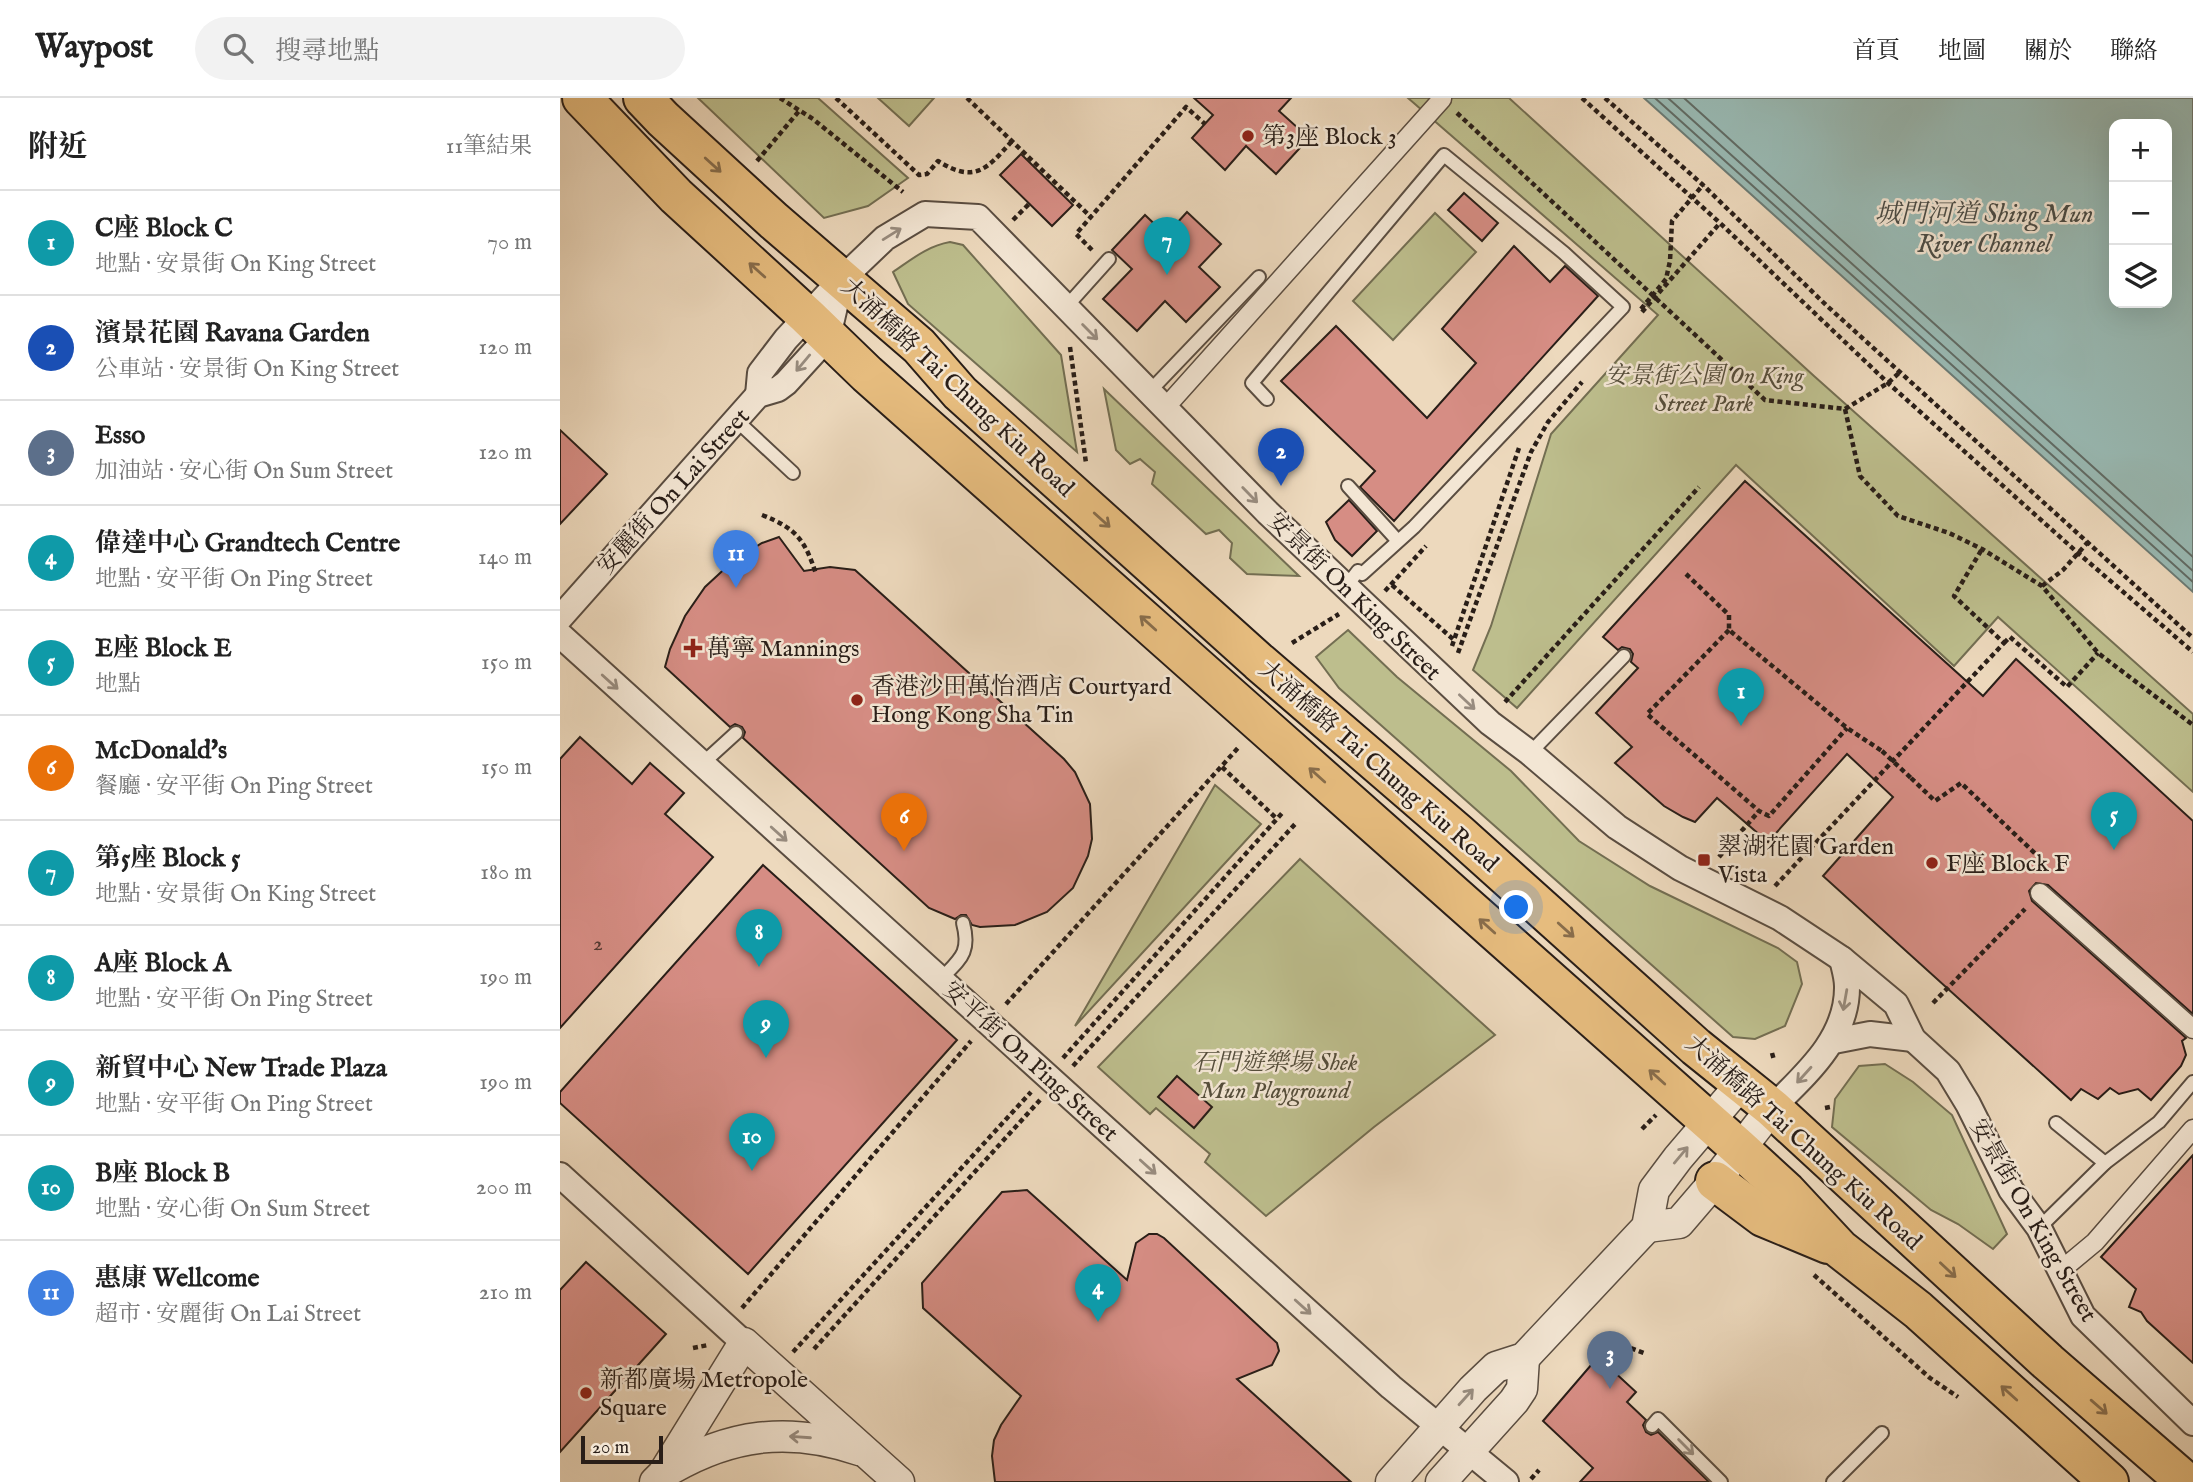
<!DOCTYPE html>
<html lang="zh-TW">
<meta charset="utf-8">
<style>
body{margin:0;font-family:"IM FELL English","Noto Serif TC",serif;background:#f2f2f2;color:#222}
.controls{position:absolute;right:21px;top:21px;display:grid;overflow:hidden;border-radius:14px;box-shadow:0 7px 28px #0002}
.controls button{width:63px;height:63px;display:grid;place-items:center;padding:0;border:0;border-bottom:2px solid #e0e0e0;background:#fff;color:#222;font:35px sans-serif}
.scale{position:absolute;left:21px;bottom:18px;width:82px;box-sizing:border-box;padding-left:7px;border:4px solid #291e18;border-top:0;font-size:19px;line-height:24px;white-space:nowrap;color:#291e18;-webkit-text-stroke:5px #f3e6d4;paint-order:stroke}
.you{position:absolute;left:957px;top:810px;width:24px;height:24px;margin:-18px;border:5px solid #fff;border-radius:50%;background:#1a73e8;box-shadow:0 0 0 10px #1a73e833}
.badge{display:grid;place-items:center;width:46px;height:46px;border-radius:50%;background:#1a73e8;color:#fff;font-size:23px;font-weight:700}
.pin{position:absolute;translate:-50% -58px;filter:drop-shadow(0 2px 4px #0008)}
.pin::after{content:'';position:absolute;top:37px;width:24px;height:21px;background:inherit;clip-path:polygon(0 0,100% 0,50% 100%)}
.list{margin:0;padding:0;list-style:none}
h2{display:flex;justify-content:space-between;align-items:center;height:91px;margin:0;padding:0 28px;font-size:30px}
h2 small{font-size:23px;font-weight:400;color:#767676}
.list li{display:grid;grid-template-columns:46px 1fr auto;gap:21px;align-items:center;box-sizing:border-box;height:105px;padding:0 28px;border-top:2px solid #e0e0e0}
.list b{display:block;font-size:26px;white-space:nowrap}
.list p{margin:0;font-size:23px;white-space:nowrap;color:#767676}
.list em{font-size:23px;font-style:normal;color:#767676}
.icon{flex:none;width:38px;height:38px;fill:none;stroke:currentColor;stroke-width:2;stroke-linecap:round;stroke-linejoin:round}
.map{position:relative;flex:none;width:1633px;height:1384px;overflow:hidden}
header{display:flex;align-items:center;gap:42px;box-sizing:border-box;height:98px;padding:0 35px;background:#fff;border-bottom:2px solid #e0e0e0}
header strong{font-size:33px}
nav{display:flex;gap:38px;margin-inline-start:auto;font-size:24px}
.search{width:490px;height:63px;background:#f2f2f2;display:flex;align-items:center;gap:18px;box-sizing:border-box;padding:0 24px;border-radius:38px;color:#767676;font-size:26px}
main{display:flex}
aside{flex:1;background:#fff}
.map>svg:first-child{display:block}
.green{fill:#bdbe8d;stroke:#736e52;stroke-width:2}
.water{fill:#99bab4;stroke:#6c7c76;stroke-width:2;fill-rule:evenodd}
.lines{fill:none;stroke-linecap:round;stroke-linejoin:round}
.shore{stroke:#616c66;stroke-width:2}
.building{fill:#d68d84;stroke:#291e18;stroke-width:2}
.service-casing{stroke:#5a4d41;stroke-width:16}
.pedestrian-casing{stroke:#5a4d41;stroke-width:21}
.minor-casing{stroke:#5a4d41;stroke-width:28}
.tertiary-casing{stroke:#5a4d41;stroke-width:33}
.primary-casing{stroke:#291e18;stroke-width:42}
.path{stroke:#291e18;stroke-width:4.5;stroke-dasharray:5 3.5;stroke-linecap:butt}
.service{stroke:#f3e6d4;stroke-width:12}
.pedestrian{stroke:#f3e6d4;stroke-width:18}
.minor{stroke:#f3e6d4;stroke-width:24}
.tertiary{stroke:#f3e6d4;stroke-width:30}
.primary{stroke:#e6bc7e;stroke-width:38}
.path-bridge{stroke:#291e18;stroke-width:4.5;stroke-dasharray:5 3.5;stroke-linecap:butt}
.oneway{stroke:#886d4b}
.oneway2{stroke:#988c7f}
.poi-dot{fill:#8f2418;stroke:#f3e6d4;stroke-width:2.5}
.labels{text-anchor:middle;stroke-width:5;stroke-linejoin:round;paint-order:stroke}
.number-label{font-size:21px;fill:#543a33}
.poi-label{font-size:24px;fill:#291e18;stroke:#f3e6d4;text-anchor:start}
.park-label{font-size:24px;font-style:italic;fill:#554e3b;stroke:#f3e6d4}
.street-label{font-size:24px;fill:#291e18;stroke:#f3e6d4}
.water-label{font-size:26px;font-style:italic;fill:#4b4d47;stroke:#f3e6d4}
</style>
<header>
<strong>Waypost</strong>
<div class="search"><svg class="icon" aria-label="search" viewBox="0 0 24 24"><circle cx="10" cy="10" r="6"/><path d="M15 15l6 6"/></svg>搜尋地點</div>
<nav><a>首頁</a><a>地圖</a><a>關於</a><a>聯絡</a></nav>
</header>
<main>
<aside>
<h2>附近<small>11筆結果</small></h2>
<ul class="list">
<li><span class="badge" style="background:#0f9aa8">1</span><div><b>C座 Block C</b><p>地點 · 安景街 On King Street</p></div><em>70 m</em></li>
<li><span class="badge" style="background:#1a4fb4">2</span><div><b>濱景花園 Ravana Garden</b><p>公車站 · 安景街 On King Street</p></div><em>120 m</em></li>
<li><span class="badge" style="background:#5c6f8a">3</span><div><b>Esso</b><p>加油站 · 安心街 On Sum Street</p></div><em>120 m</em></li>
<li><span class="badge" style="background:#0f9aa8">4</span><div><b>偉達中心 Grandtech Centre</b><p>地點 · 安平街 On Ping Street</p></div><em>140 m</em></li>
<li><span class="badge" style="background:#0f9aa8">5</span><div><b>E座 Block E</b><p>地點</p></div><em>150 m</em></li>
<li><span class="badge" style="background:#e8710a">6</span><div><b>McDonald's</b><p>餐廳 · 安平街 On Ping Street</p></div><em>150 m</em></li>
<li><span class="badge" style="background:#0f9aa8">7</span><div><b>第5座 Block 5</b><p>地點 · 安景街 On King Street</p></div><em>180 m</em></li>
<li><span class="badge" style="background:#0f9aa8">8</span><div><b>A座 Block A</b><p>地點 · 安平街 On Ping Street</p></div><em>190 m</em></li>
<li><span class="badge" style="background:#0f9aa8">9</span><div><b>新貿中心 New Trade Plaza</b><p>地點 · 安平街 On Ping Street</p></div><em>190 m</em></li>
<li><span class="badge" style="background:#0f9aa8">10</span><div><b>B座 Block B</b><p>地點 · 安心街 On Sum Street</p></div><em>200 m</em></li>
<li><span class="badge" style="background:#3f7fe0">11</span><div><b>惠康 Wellcome</b><p>超市 · 安麗街 On Lai Street</p></div><em>210 m</em></li>
</ul>
</aside>
<div class="map">
<svg width="1633" height="1384" viewBox="0 0 1633 1384">
<rect width="100%" height="100%" fill="#edd9bd"/>
<filter id="stains"><feTurbulence type="fractalNoise" baseFrequency=".00286" numOctaves="4"/><feColorMatrix values="0 0 0 0 .2 0 0 0 0 .09 0 0 0 0 .02 0 0 0 .5 -.17"/></filter>
<radialGradient id="worn" r=".72"><stop offset=".6" stop-color="#630" stop-opacity="0"/><stop offset="1" stop-color="#630" stop-opacity=".3"/></radialGradient>
<g class="green">
<polygon points="138,0 258,0 348,80 308,108 264,120"/>
<polygon points="318,0 374,0 349,28"/>
<polygon points="848,0 949,0 1254,278 1633,616 1633,694 1438,519 1394,568 1176,367 957,610 913,572 931,528 991,336 1098,217"/>
<polygon points="875,115 916,154 833,242 793,203"/>
<path d="M390 144 403 147 501 257 517 354 348 206 333 174C351 162 367 148 390 144Z"/>
<polygon points="544,291 739,478 687,476 670,460 672,445 659,432 646,436 592,386 595,374 580,361 570,366 556,352"/>
<polygon points="788,532 837,579 951,673 1019,743 1090,788 1218,850 1237,864 1242,886 1225,928 1195,941 1173,939 779,590 756,559"/>
<polygon points="655,687 701,726 515,928"/>
<polygon points="740,761 935,937 814,1029 706,1118 645,1064 650,1056 596,1010 590,1016 538,969"/>
<polygon points="1325,966 1353,984 1392,1017 1447,1136 1433,1151 1398,1126 1371,1112 1272,1029 1275,1001 1299,968"/>
</g>
<path class="water" d="M1084 0H1633V494ZM1607 26V205H1554V26Z"/>
<g class="lines">
<g class="shore">
<polyline points="1095,0 1633,484"/>
<polyline points="1108,0 1633,473"/>
<polyline points="1124,0 1633,459"/>
</g>
</g>
<g class="building">
<polygon points="634,0 731,0 719,13 749,40 716,76 686,48 665,72 632,40 653,17"/>
<polygon points="461,56 513,107 492,128 440,77"/>
<polygon points="904,95 938,125 922,143 888,112"/>
<polygon points="627,114 661,146 639,169 660,189 626,224 605,203 577,233 543,201 572,171 552,152 585,117 606,137"/>
<polygon points="954,148 990,184 1005,168 1038,198 834,423 800,389 815,373 721,283 776,228 867,320 916,265 882,231"/>
<polygon points="0,332 47,376 0,426"/>
<polygon points="1185,383 1423,598 1456,561 1633,723 1633,916 1488,787 1476,785 1469,793 1472,803 1626,940 1622,943 1626,957 1621,968 1591,1002 1578,991 1559,996 1550,990 1538,1001 1521,991 1511,1002 1263,778 1333,699 1287,656 1208,744 1157,700 1135,724 1123,719 1104,708 1055,665 1072,649 1036,615 1078,570 1071,564 1073,556 1070,551 1062,549 1058,552 1043,539"/>
<polygon points="789,402 817,433 792,458 775,442 766,424"/>
<polygon points="219,439 244,473 270,469 295,472 504,661 515,674 530,706 532,741 528,758 513,790 487,814 455,827 420,829 412,827 406,817 401,817 395,821 369,810 183,640 185,634 182,629 175,626 170,629 105,569 110,551 125,518 145,489 172,464 202,445"/>
<polygon points="20,639 72,686 90,665 124,695 105,716 153,759 0,930 0,661"/>
<polygon points="203,767 397,942 188,1176 0,1005 0,994"/>
<polygon points="617,978 652,1009 634,1030 598,999"/>
<polygon points="1633,1057 1633,1265 1587,1223 1581,1214 1569,1209 1576,1191 1541,1159"/>
<polygon points="467,1092 567,1182 576,1145 589,1136 597,1136 604,1140 717,1245 719,1253 712,1267 677,1281 791,1384 435,1384 432,1358 434,1342 441,1327 461,1298 363,1210 362,1185 442,1094"/>
<polygon points="26,1164 106,1236 0,1354 0,1192"/>
<polygon points="1038,1259 1076,1294 1067,1304 1086,1322 1083,1327 1086,1334 1091,1337 1098,1334 1149,1384 1020,1384 1033,1370 983,1323"/>
</g>
<g class="lines">
<defs>
<g id="service">
<polyline points="506,209 549,161"/>
<polyline points="589,294 699,179"/>
<polyline points="707,301 692,285 884,57 1004,155 1063,209 854,429 802,476 798,473 785,490"/>
<polyline points="175,321 233,375"/>
<polyline points="788,388 837,442"/>
<polyline points="970,655 1064,558"/>
<polyline points="142,666 176,635"/>
<path d="M381 881C400 861 411 855 403 825"/>
<polyline points="1545,1065 1599,1024 1633,984"/>
<polyline points="1479,1130 1545,1065 1496,1025"/>
<polyline points="1092,1328 1098,1321 1161,1384"/>
<polyline points="1273,1384 1322,1335"/>
</g>
<g id="pedestrian">
<polyline points="605,310 882,1"/>
<polyline points="1480,795 1633,931"/>
<polyline points="1499,1174 1535,1144 1633,1031"/>
</g>
<g id="minor">
<polyline points="198,297 200,275 226,241 282,181 325,140 365,116 418,119 708,415 930,625 970,655 1057,729 1120,770 1220,820 1282,861 1336,906 1353,941 1388,973 1408,1006 1451,1092 1479,1130 1523,1218 1633,1325"/>
<polyline points="0,520 198,297 218,291 226,285 268,239 281,182"/>
<polyline points="0,537 831,1289 946,1384"/>
<polyline points="1274,943 1310,936 1353,941"/>
<path d="M1212 1010C1246 976 1288 940 1287 888 1287 879 1284 870 1282 861"/>
<polyline points="0,1077 184,1245"/>
</g>
<g id="tertiary">
<polyline points="1087,1129 1119,1125 1155,1083 1212,1010"/>
<path d="M106 1374C169 1336 229 1328 299 1352"/>
<polyline points="95,1384 103,1376 184,1245 339,1384"/>
<polyline points="831,1384 913,1291 936,1269 964,1260 1087,1129 1094,1092 1118,1060 1182,985"/>
<polyline points="881,1384 954,1303 962,1291 964,1260"/>
</g>
<g id="primary">
<polyline points="22,0 116,98 247,218 307,276 1179,1050 1226,1093 1280,1151 1358,1212 1549,1384"/>
<polyline points="83,0 103,21 214,123 359,248 400,295 699,564 899,736 1136,949 1212,1010 1488,1264 1626,1384"/>
<polyline points="1155,1083 1203,1119 1268,1146"/>
</g>
</defs>
<use href="#service" class="service-casing"/>
<use href="#pedestrian" class="pedestrian-casing"/>
<use href="#minor" class="minor-casing"/>
<use href="#tertiary" class="tertiary-casing"/>
<use href="#primary" class="primary-casing"/>
<g class="path">
<polyline points="220,0 253,21 343,94"/>
<path d="M276 0 359 77 367 76 378 63C415 86 427 71 452 43"/>
<polyline points="407,0 531,119"/>
<polyline points="1022,0 1160,125 1328,285 1518,455 1633,554"/>
<polyline points="1045,0 1143,87 1266,207 1633,540"/>
<polyline points="897,15 1205,302 1285,311 1300,378 1338,418 1389,435 1422,451 1482,488 1538,555 1633,627"/>
<polyline points="197,63 239,13"/>
<polyline points="453,122 469,106"/>
<polyline points="532,152 516,136 626,9 645,26"/>
<polyline points="1081,211 1106,181 1110,163 1112,123 1143,87"/>
<polyline points="1082,214 1160,125"/>
<polyline points="510,249 526,365"/>
<polyline points="1285,311 1328,285 1340,274"/>
<path d="M202 417C236 430 245 442 256 476"/>
<polyline points="1126,476 1169,517 1169,532 1287,630 1322,653"/>
<polyline points="832,487 894,542"/>
<polyline points="1482,488 1503,472 1528,444"/>
<polyline points="825,493 866,448"/>
<polyline points="1169,532 1087,616 1199,713 1209,718 1287,630"/>
<polyline points="732,545 779,516"/>
<polyline points="1444,545 1450,539 1507,589 1538,555"/>
<polyline points="892,548 960,347"/>
<polyline points="898,555 971,354 988,324 1022,284"/>
<polyline points="945,604 1139,389"/>
<polyline points="662,669 716,720"/>
<polyline points="1351,680 1375,703 1401,685 1482,762 1481,773"/>
<polyline points="1159,759 1199,713"/>
<polyline points="1215,788 1444,545 1394,498 1422,451"/>
<polyline points="1373,905 1465,811"/>
<polyline points="446,906 678,650"/>
<polyline points="1212,955 1214,962"/>
<polyline points="503,960 724,713"/>
<polyline points="513,968 737,724"/>
<polyline points="1265,1010 1270,1009"/>
<polyline points="1082,1031 1096,1017"/>
<polyline points="1254,1177 1370,1280 1398,1299"/>
<polyline points="182,1210 411,943"/>
<polyline points="1047,1241 1084,1255"/>
<polyline points="133,1250 148,1247"/>
<polyline points="254,1251 480,1002"/>
<polyline points="233,1254 471,994"/>
<polyline points="115,1270 128,1282"/>
<polyline points="971,1381 979,1372"/>
</g>
<use href="#service" class="service"/>
<use href="#pedestrian" class="pedestrian"/>
<use href="#minor" class="minor"/>
<use href="#tertiary" class="tertiary"/>
<use href="#primary" class="primary"/>
<polyline class="path-bridge" points="1322,653 1351,680"/>
</g>
<defs><path id="oneway-shaft" d="M-6 0H5M1.5-3L5.5 0L1.5 3" fill="none" stroke-width="1.6" stroke-linecap="round" stroke-linejoin="round" transform="scale(1.75)"/></defs>
<g class="oneway">
<use href="#oneway-shaft" transform="translate(153 67) rotate(42)"/>
<use href="#oneway-shaft" transform="translate(197 172) rotate(-138)"/>
<use href="#oneway-shaft" transform="translate(542 422) rotate(42)"/>
<use href="#oneway-shaft" transform="translate(588 525) rotate(-138)"/>
<use href="#oneway-shaft" transform="translate(757 677) rotate(-138)"/>
<use href="#oneway-shaft" transform="translate(927 828) rotate(-138)"/>
<use href="#oneway-shaft" transform="translate(1006 832) rotate(42)"/>
<use href="#oneway-shaft" transform="translate(1097 979) rotate(-138)"/>
<use href="#oneway-shaft" transform="translate(1388 1172) rotate(43)"/>
<use href="#oneway-shaft" transform="translate(1449 1295) rotate(-138)"/>
<use href="#oneway-shaft" transform="translate(1539 1309) rotate(41)"/>
</g>
<g class="oneway2">
<use href="#oneway-shaft" transform="translate(332 136) rotate(-32)"/>
<use href="#oneway-shaft" transform="translate(530 234) rotate(45)"/>
<use href="#oneway-shaft" transform="translate(243 265) rotate(130)"/>
<use href="#oneway-shaft" transform="translate(690 397) rotate(46)"/>
<use href="#oneway-shaft" transform="translate(50 584) rotate(42)"/>
<use href="#oneway-shaft" transform="translate(907 604) rotate(43)"/>
<use href="#oneway-shaft" transform="translate(219 736) rotate(42)"/>
<use href="#oneway-shaft" transform="translate(1285 902) rotate(100)"/>
<use href="#oneway-shaft" transform="translate(1244 977) rotate(132)"/>
<use href="#oneway-shaft" transform="translate(1121 1057) rotate(-50)"/>
<use href="#oneway-shaft" transform="translate(588 1069) rotate(42)"/>
<use href="#oneway-shaft" transform="translate(743 1209) rotate(42)"/>
<use href="#oneway-shaft" transform="translate(906 1299) rotate(-48)"/>
<use href="#oneway-shaft" transform="translate(240 1339) rotate(-176)"/>
<use href="#oneway-shaft" transform="translate(1126 1349) rotate(45)"/>
</g>
<g class="poi-dot">
<circle cx="688" cy="38" r="7"/>
<path d="M129.5 539.5h7v7h7v7h-7v7h-7v-7h-7v-7h7z"/>
<circle cx="297" cy="602" r="7"/>
<rect x="1137" y="755" width="14" height="14" rx="3.5"/>
<circle cx="1372" cy="765" r="7"/>
<circle cx="26" cy="1295" r="7"/>
</g>
<g class="labels">
<g class="number-label">
<text x="38" y="852">2</text>
</g>
<g class="poi-label">
<text x="702" y="46">第3座 Block 3</text>
<text x="147" y="558">萬寧 Mannings</text>
<text x="311" y="596">香港沙田萬怡酒店 Courtyard<tspan x="311" dy="28">Hong Kong Sha Tin</tspan></text>
<text x="1158" y="756">翠湖花園 Garden<tspan x="1158" dy="28">Vista</tspan></text>
<text x="1386" y="773">F座 Block F</text>
<text x="40" y="1289">新都廣場 Metropole<tspan x="40" dy="28">Square</tspan></text>
</g>
<g class="park-label">
<text x="1144" y="285">安景街公園 On King<tspan x="1144" dy="28">Street Park</tspan></text>
<text x="715" y="972">石門遊樂場 Shek<tspan x="715" dy="28">Mun Playground</tspan></text>
</g>
<g class="street-label">
<text transform="translate(398 289) rotate(43)" y="8">大涌橋路 Tai Chung Kiu Road</text>
<text transform="translate(113 393) rotate(-48)" y="8">安麗街 On Lai Street</text>
<text transform="translate(795 498) rotate(44)" y="8">安景街 On King Street</text>
<text transform="translate(819 668) rotate(41)" y="8">大涌橋路 Tai Chung Kiu Road</text>
<text transform="translate(471 963) rotate(42)" y="8">安平街 On Ping Street</text>
<text transform="translate(1244 1044) rotate(42)" y="8">大涌橋路 Tai Chung Kiu Road</text>
<text transform="translate(1474 1122) rotate(60)" y="8">安景街 On King Street</text>
</g>
<g class="water-label">
<text x="1424" y="124">城門河道 Shing Mun<tspan x="1424" dy="30">River Channel</tspan></text>
</g>
</g>
<rect width="100%" height="100%" filter="url(#stains)"/>
<rect width="100%" height="100%" fill="url(#worn)"/>
</svg>
<div class="controls">
<button>+</button>
<button>−</button>
<button><svg class="icon" aria-label="layers" viewBox="0 0 24 24"><path d="M12 4l9 5-9 5-9-5zM3 14l9 5 9-5"/></svg></button>
</div>
<div class="scale">20 m</div>
<div class="you"></div>
<div class="pin badge" style="left:1181px;top:628px;background:#0f9aa8">1</div>
<div class="pin badge" style="left:721px;top:388px;background:#1a4fb4">2</div>
<div class="pin badge" style="left:1050px;top:1291px;background:#5c6f8a">3</div>
<div class="pin badge" style="left:538px;top:1224px;background:#0f9aa8">4</div>
<div class="pin badge" style="left:1554px;top:752px;background:#0f9aa8">5</div>
<div class="pin badge" style="left:344px;top:753px;background:#e8710a">6</div>
<div class="pin badge" style="left:607px;top:177px;background:#0f9aa8">7</div>
<div class="pin badge" style="left:199px;top:869px;background:#0f9aa8">8</div>
<div class="pin badge" style="left:206px;top:960px;background:#0f9aa8">9</div>
<div class="pin badge" style="left:192px;top:1073px;background:#0f9aa8">10</div>
<div class="pin badge" style="left:176px;top:490px;background:#3f7fe0">11</div>
</div>
</main>
